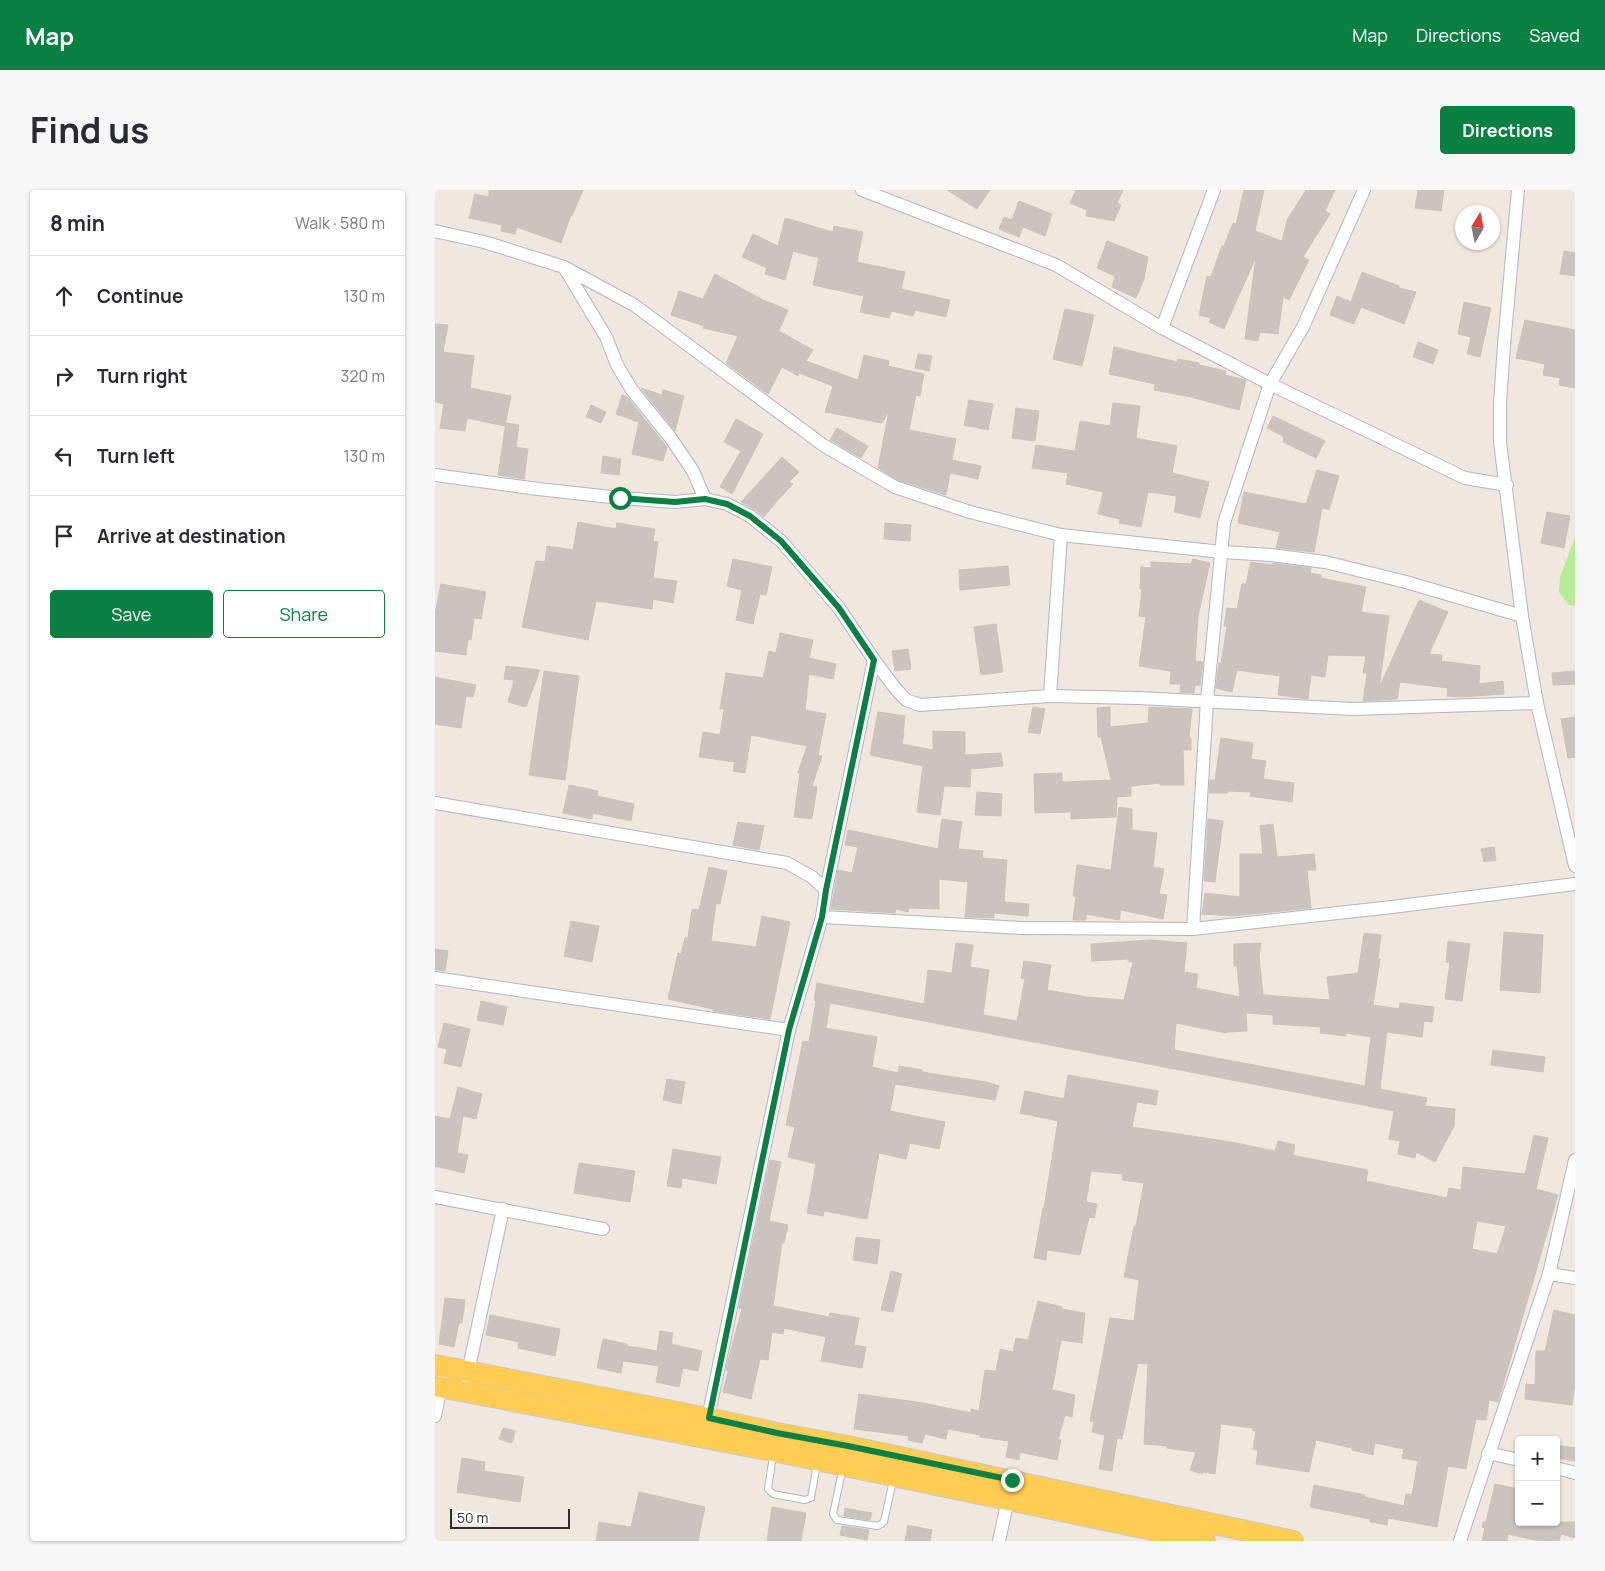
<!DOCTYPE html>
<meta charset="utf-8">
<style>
body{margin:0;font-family:Manrope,sans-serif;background:#f7f7f7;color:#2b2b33}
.controls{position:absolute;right:15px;bottom:15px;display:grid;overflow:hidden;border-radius:5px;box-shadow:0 1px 4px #0004}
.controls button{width:45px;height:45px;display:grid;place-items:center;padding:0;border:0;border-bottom:1px solid #e1e1e2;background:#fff;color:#2b2b33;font:25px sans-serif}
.compass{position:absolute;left:1020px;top:15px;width:45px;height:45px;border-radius:50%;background:#fff;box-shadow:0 1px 4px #0004;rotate:10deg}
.scale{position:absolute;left:15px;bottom:12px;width:120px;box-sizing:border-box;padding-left:5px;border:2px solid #2d2d2d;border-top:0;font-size:14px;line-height:18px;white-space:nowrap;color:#2d2d2d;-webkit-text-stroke:4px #fff;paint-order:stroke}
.stop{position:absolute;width:15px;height:15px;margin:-11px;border:4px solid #0b8043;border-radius:50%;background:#fff}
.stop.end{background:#0b8043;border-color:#fff;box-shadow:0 1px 5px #0008}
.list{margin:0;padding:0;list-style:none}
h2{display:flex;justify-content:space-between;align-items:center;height:65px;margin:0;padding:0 20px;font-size:21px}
h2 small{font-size:16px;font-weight:400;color:#7c7c81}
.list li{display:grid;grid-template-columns:32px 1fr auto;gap:15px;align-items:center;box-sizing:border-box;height:80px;padding:0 20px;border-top:1px solid #e1e1e2}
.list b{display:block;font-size:19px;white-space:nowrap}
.list em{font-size:16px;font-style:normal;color:#7c7c81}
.actions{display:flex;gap:10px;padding:15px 20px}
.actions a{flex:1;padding:11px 0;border:1px solid #0b8043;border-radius:5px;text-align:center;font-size:18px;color:#0b8043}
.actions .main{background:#0b8043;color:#fff}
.icon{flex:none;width:28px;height:28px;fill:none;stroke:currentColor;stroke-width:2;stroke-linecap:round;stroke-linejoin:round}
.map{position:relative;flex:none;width:1140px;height:1351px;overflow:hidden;border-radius:5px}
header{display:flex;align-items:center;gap:30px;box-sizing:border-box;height:70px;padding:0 25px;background:#0b8043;color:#fff}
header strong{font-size:24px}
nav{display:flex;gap:28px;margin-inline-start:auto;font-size:18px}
.intro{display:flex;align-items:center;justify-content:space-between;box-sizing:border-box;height:120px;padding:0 30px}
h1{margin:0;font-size:35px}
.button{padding:12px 22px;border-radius:5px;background:#0b8043;color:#fff;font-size:18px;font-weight:700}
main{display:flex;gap:30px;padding:0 30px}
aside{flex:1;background:#fff;border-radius:5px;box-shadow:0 1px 4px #0004}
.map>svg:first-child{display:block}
.green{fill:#b8eb96}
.building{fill:#cbc4be;stroke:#ccc3b7;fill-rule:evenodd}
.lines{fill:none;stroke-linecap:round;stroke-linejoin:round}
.lane-casing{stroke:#b2b6c2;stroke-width:8}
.street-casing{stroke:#b2b6c2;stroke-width:14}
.primary-casing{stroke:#c8c8c8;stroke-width:22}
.lane{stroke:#fff;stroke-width:6}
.street{stroke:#fff;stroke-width:12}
.primary{stroke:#ffcd54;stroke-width:20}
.route{stroke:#0b8043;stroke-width:6}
</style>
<header>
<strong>Map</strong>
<nav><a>Map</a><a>Directions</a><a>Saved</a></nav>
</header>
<div class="intro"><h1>Find us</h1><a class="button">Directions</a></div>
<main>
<aside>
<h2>8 min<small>Walk · 580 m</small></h2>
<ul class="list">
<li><svg class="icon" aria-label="ahead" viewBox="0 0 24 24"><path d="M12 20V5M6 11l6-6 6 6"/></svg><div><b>Continue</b></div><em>130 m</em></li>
<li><svg class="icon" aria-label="right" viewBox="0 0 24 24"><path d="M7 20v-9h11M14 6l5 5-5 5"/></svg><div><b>Turn right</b></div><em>320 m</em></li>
<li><svg class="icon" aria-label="left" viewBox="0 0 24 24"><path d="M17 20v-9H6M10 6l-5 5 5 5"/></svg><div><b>Turn left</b></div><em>130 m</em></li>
<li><svg class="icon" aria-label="arrive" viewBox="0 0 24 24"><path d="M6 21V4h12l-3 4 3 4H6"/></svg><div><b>Arrive at destination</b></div></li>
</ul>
<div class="actions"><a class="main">Save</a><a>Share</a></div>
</aside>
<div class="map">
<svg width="1140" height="1351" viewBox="0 0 1140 1351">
<rect width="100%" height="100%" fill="#f0e7de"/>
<polygon class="green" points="1140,347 1140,416 1134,415 1124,402 1125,387"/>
<g class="building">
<polygon points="54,0 148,0 137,26 136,25 126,53 82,37 80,44 66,41 67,35 34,28 40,4 54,7"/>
<polygon points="512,0 555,0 542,19"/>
<polygon points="641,0 688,0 682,13 686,15 679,31 651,26 652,20 635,13"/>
<polygon points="809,0 829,0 820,41 847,51 852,30 871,0 900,0 890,21 895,24 868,67 874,70 854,110 848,107 843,144 825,142 823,151 810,149 821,67 789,139 774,132 776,128 764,125 772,86 776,87 787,56 789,56 798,33 801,34"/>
<polygon points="983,0 1009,0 1006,21 980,18"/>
<polygon points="584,11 617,24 610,46 588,37 584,47 564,39 569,27 577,30"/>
<polygon points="350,28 398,42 399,36 428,42 422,72 470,82 466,99 515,110 511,127 480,120 478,126 456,121 454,128 425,122 429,106 378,95 384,68 358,61 350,90 330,84 332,78 307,67 318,44 343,56"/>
<polygon points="672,51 713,67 709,89 701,108 677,97 680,86 662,78"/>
<polygon points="1129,61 1140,63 1140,86 1125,84"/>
<polygon points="927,82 964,96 964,98 981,102 969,134 926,117 919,134 895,125 902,106 916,112"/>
<polygon points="280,84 328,110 353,120 344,141 378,160 371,171 423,190 429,165 454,171 453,176 489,184 485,206 481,205 474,240 521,249 517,270 546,276 543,289 515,283 511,305 463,290 443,278 454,221 447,233 390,222 398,196 364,183 363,186 347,177 333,204 291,173 303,146 268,138 269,136 236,125 244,101 268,109"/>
<polygon points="1029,112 1056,118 1045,167 1032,164 1036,147 1023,144"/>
<polygon points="630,119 659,125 647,176 618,169"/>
<polygon points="1090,130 1140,140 1140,198 1124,195 1125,188 1108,185 1110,174 1081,168"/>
<polygon points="0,134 13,135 8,162 39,166 35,198 76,206 70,236 32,228 30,241 5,238 9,214 0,212"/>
<polygon points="983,152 1003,160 998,174 978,167"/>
<polygon points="679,157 742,172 743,169 764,173 764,175 791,181 790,185 807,189 811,190 804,220 756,207 719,200 720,194 674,184"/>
<polygon points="483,164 497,166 494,181 480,178"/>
<polygon points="206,198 227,205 228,200 249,206 240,241"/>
<polygon points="187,205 192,207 232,257 228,271 197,264 204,232 181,224"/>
<polygon points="534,210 558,214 553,240 529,235"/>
<polygon points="678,213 705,216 701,248 742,256 737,283 774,292 765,328 739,322 742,306 713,302 706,337 684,333 685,329 663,324 668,302 631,294 633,283 597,278 601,255 640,261 645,231 675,236"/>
<polygon points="156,215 171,222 166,233 151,227"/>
<polygon points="581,218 604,221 600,251 577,248"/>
<polygon points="838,226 890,251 881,268 848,252 849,247 832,238"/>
<polygon points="301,229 328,244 297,304 285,297 306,261 289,252"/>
<polygon points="71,233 84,235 81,257 93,259 89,289 63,285"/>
<polygon points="402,238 433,256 426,268 395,250"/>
<polygon points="168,266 186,269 184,285 166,283"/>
<polygon points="347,267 364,282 354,292 358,294 341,312 329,327 319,319 306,312"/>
<polygon points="882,280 904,286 894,320 887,318 879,362 841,358 845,342 803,333 809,302 871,314"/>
<polygon points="1112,322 1135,326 1129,358 1106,353"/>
<polygon points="143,332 181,339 182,333 220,339 218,351 223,352 218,388 242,391 238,413 218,409 217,419 161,411 153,450 87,437 101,371 110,372 112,356 138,360"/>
<polygon points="450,333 476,335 475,351 449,349"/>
<polygon points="298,369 337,377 331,405 325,404 318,434 301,430 307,400 292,396"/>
<polygon points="758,369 775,373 763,426 760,471 768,472 765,496 760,495 759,503 745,502 746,494 735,494 736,481 704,476 711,427 704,426 707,399 705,399 706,377 716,378 716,372 756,374"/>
<polygon points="816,372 837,375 838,373 876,378 875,383 886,385 886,388 931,397 926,422 954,426 944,498 984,410 1013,422 994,464 1007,465 1006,471 1045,476 1044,494 1068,491 1069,504 1025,507 1012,506 1013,498 965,492 962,509 928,511 932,483 928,483 931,466 893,465 890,487 876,485 873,509 843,505 845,486 802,480 797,502 781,498 784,473 786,473 792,436 789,436 792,418 802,419 807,394 811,394"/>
<polygon points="573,376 575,395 525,400 524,380"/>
<polygon points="6,394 51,402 46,429 39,428 36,450 33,449 31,465 0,461 0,424"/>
<polygon points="561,434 568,482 546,485 539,437"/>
<polygon points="345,443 378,450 374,468 401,474 398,489 374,484 370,520 391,524 383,565 387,566 377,596 382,597 377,629 359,627 365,583 363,583 372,556 316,545 310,583 298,581 300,572 264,567 268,542 285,545 289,519 285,519 291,483 328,488 334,461 341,463"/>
<polygon points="473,459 476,479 460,481 457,461"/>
<polygon points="71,476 105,480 91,517 73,512 79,490 69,489"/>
<polygon points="109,481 144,486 130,590 94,585"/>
<polygon points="1140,481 1140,494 1118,495 1117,483"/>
<polygon points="0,487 41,495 38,507 31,506 26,538 0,534"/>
<polygon points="598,517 610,519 605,544 593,542"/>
<polygon points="675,517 675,537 713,533 714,517 757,519 754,548 756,548 756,560 748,560 749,595 725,595 725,593 696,596 696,606 682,607 681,627 636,629 636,622 600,623 599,584 627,583 627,592 676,590 666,547 663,547 662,518"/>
<polygon points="443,522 470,526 468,543 469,543 467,554 498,560 498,541 530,542 530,565 566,563 568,576 536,579 535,597 509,596 505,625 482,622 488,576 435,565"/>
<polygon points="1140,527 1140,567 1133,568 1126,529"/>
<polygon points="786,548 818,553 816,569 831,571 828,589 859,593 857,612 815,606 816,602 793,601 792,603 774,603 775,590 780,590"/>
<polygon points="134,595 163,601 162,606 199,614 196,631 158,623 157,629 128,623"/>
<polygon points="542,602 567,604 566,626 540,625"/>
<polygon points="684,617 697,619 697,640 722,643 718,677 729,679 724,704 732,705 728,729 686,720 684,730 651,724 651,730 638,730 641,706 638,706 642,675 676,680"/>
<polygon points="507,629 527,632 523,659 548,661 547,668 572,670 569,712 594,714 593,726 559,723 559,728 530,727 533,692 504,689 504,719 474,718 473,722 461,719 460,723 396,719 403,680 417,683 423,657 410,655 413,640 503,659"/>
<polygon points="773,629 788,631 780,692 769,691"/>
<polygon points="303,632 329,636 324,660 298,655"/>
<polygon points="838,634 842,667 879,664 881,680 872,680 876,718 797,726 767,724 770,703 805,707 805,664 828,664 825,636"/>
<polygon points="1059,657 1061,670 1049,672 1046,659"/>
<polygon points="274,677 292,681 285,714 281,713 276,751 321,757 327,726 355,732 335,829 278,821 278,819 233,809 243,763 246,764 250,748 253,748 257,719 264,720"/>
<polygon points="136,731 164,736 157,772 129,766"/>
<polygon points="1069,742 1108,745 1105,803 1065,800"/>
<path d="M929 743 946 745 943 769H945L938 815 964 819 965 813 999 817 997 832 989 831 987 847 952 842 945 899 992 908 990 916 1020 919 1019 936 1000 972 981 962 980 968 963 964 965 951 954 949 959 921 395 813 391 838 442 847 437 877 463 883 464 876 487 880V882L551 892 564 896 560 910 460 894 455 921 510 932 504 959 475 953 471 969 444 963 432 1029 389 1021 388 1026 372 1023 381 974 353 967 360 937 351 935 368 851 374 852 381 811 379 810 382 793 489 814 493 780 517 783 521 753 538 755 535 777 554 780 548 825 582 831 590 789 586 788 589 771 616 775 612 800 652 807 689 810 698 772 693 771V769L657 771 656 754 716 750 752 753 749 782 763 784 761 798 805 807 802 776H799V754L826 753 824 766 828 805 895 810 892 787 923 783ZM811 823 838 825V834L886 837 885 843 911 846V843L936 847 930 896 739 860 741 833 791 843 792 842 812 841Z"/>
<polygon points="1013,751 1035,754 1027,811 1010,809 1015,772 1011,772"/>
<polygon points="0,759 13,761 10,781 0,780"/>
<polygon points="46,811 72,817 68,835 42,830"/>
<polygon points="9,833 35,839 26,877 9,873 12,859 3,857"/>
<polygon points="1058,860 1110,867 1108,882 1056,875"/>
<path d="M633 885 723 901 721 915 702 912 697 937 796 952 840 961 843 951 860 955 858 964 861 966 933 980 931 991 1012 1008 1014 998 1026 1000 1028 977 1090 984 1099 945 1113 948 1101 999 1123 1005 1063 1212 1054 1210 1051 1230 1041 1229 1031 1279 1013 1276 1002 1337 953 1328 952 1335 935 1332V1329L875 1317 879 1295 930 1305V1307L969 1316 971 1304 977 1305 983 1271 967 1268 969 1259 940 1253 938 1265 917 1260V1258L881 1250 874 1282 821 1274 823 1260 818 1259 821 1241H818V1238L786 1234 780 1284 768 1282 767 1284 755 1280 761 1262 732 1258V1256L709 1254 713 1174 703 1173 687 1249 682 1248 677 1281 664 1279 670 1245 657 1242 659 1232 655 1231 675 1128 699 1131 704 1090 689 1087 699 1036H701L709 993 687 990 688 984 656 981 651 1012 662 1014 659 1028 654 1027 645 1065 612 1060 611 1070 599 1068 608 1018H609L623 931 585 923 590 901 629 909ZM1042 1031 1071 1036 1062 1064 1037 1059Z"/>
<polygon points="232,889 250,892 246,914 228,910"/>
<polygon points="23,897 47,904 41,929 28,926 22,963 33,965 29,983 0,976 0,926 15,929"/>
<polygon points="238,959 286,967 281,994 247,988 246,998 232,996"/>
<polygon points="335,970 346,972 334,1031 353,1035 349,1053 347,1053 338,1116 394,1127 395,1123 424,1128 419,1155 431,1157 427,1178 386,1171 391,1147 349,1138 348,1144 337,1142 333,1170 325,1169 316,1209 288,1202 293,1181 291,1180 296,1159 307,1119 304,1118"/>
<polygon points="144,973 200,981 195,1012 139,1003"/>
<polygon points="421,1047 445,1050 442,1074 418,1070"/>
<polygon points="456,1081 467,1084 458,1122 446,1120"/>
<polygon points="10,1108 30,1110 27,1133 24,1132 19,1157 4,1154"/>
<polygon points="603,1111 627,1117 626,1119 650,1123 647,1153 626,1150 617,1200 640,1205 637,1227 630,1225 623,1250 626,1250 622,1270 585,1262 584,1270 571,1267 574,1251 545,1247 545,1245 513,1239 511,1249 490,1244 487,1253 473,1250 474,1246 419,1239 424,1204 488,1213 536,1223 536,1219 544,1221 550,1180 561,1181 565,1159 578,1162 581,1148 593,1150"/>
<polygon points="1119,1120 1140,1125 1140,1194 1137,1215 1090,1209 1091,1194 1100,1195 1101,1161 1110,1161"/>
<polygon points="55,1125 125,1139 120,1166 83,1158 84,1152 51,1145"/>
<polygon points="225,1141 238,1143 236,1154 267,1161 263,1181 248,1178 244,1197 221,1192 224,1176 188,1171 186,1183 162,1178 168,1149 192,1154 192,1156 222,1161"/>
<polygon points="68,1238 80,1241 77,1253 64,1249"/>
<polygon points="1121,1255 1140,1258 1140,1271 1121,1268"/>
<polygon points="27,1268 50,1272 49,1281 89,1287 85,1312 22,1302"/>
<polygon points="1060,1294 1084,1299 1084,1311 1079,1332 1140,1332 1140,1348 1126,1344 1124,1351 1105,1351 1073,1344 1072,1351 1047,1351 1050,1338 1047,1337 1048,1332 1051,1332"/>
<polygon points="204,1302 270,1317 263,1351 161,1351 164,1332 196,1337"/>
<polygon points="337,1317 371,1323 366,1351 332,1351"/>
<polygon points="410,1318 437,1323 435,1330 409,1326"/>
<polygon points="473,1335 497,1340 495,1351 470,1351"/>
<polygon points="407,1336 434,1340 432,1350 405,1345"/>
</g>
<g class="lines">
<defs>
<g id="lane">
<polyline points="338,1265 333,1299 338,1304 370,1310 376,1308 382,1274"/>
<polyline points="408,1277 398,1324 402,1330 443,1336 449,1332 458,1290"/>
</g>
<g id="street">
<polyline points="427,0 621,75 727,138 835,194 1030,288 1072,295"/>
<polyline points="1083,0 1069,155 1065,213 1065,252 1087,426 1102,513 1140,676"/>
<polyline points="0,41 49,52 129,77 199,115 388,255 460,297 535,322 626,345 787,362 836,365 890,372 971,392 1087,426"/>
<polyline points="129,77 171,147 182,175 197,200 235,247 258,281 270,309"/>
<polyline points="727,138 779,0"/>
<polyline points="0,285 103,299 185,308 240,312 270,309 292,314 315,326 346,351 404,418 439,470 460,498 471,510 485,515 615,506 703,508 918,519 1102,513"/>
<polyline points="615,506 626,345"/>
<polyline points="0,613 352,673 377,687 391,700"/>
<polyline points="387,727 587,738 758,739 957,717 1140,694"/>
<polyline points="758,739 772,511 789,333 835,194 868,137 929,0"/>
<polyline points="0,788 354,840"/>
<polyline points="0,1007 168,1039"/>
<polyline points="1114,1084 1140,1088"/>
<polyline points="32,1187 68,1019"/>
<polyline points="0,1226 7,1191"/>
<polyline points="273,1228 354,840 387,727 391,700 439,470"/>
<polyline points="1053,1263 1084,1270"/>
<polyline points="1121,1278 1140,1283"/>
<polyline points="564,1351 574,1305"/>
<polyline points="1025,1351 1114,1084 1140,970"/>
</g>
<g id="primary">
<polyline points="0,1175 273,1228 342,1243 413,1256 858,1351"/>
<polyline points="0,1196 338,1261 770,1351"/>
</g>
</defs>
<use href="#lane" class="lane-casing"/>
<use href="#street" class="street-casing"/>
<use href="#primary" class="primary-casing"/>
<use href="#lane" class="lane"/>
<use href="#street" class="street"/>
<use href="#primary" class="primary"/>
</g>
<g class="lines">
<polyline class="route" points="185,308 240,312 270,309 292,314 315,326 346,351 404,418 439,470 391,700 387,727 354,840 274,1228 342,1243 413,1256 577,1290"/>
</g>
</svg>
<div class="controls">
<button>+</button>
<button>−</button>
</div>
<svg class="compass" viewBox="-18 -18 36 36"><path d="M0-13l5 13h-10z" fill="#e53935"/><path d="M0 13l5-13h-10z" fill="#7c7c81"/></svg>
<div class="scale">50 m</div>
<div class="stop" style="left:185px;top:308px"></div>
<div class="stop end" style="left:577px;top:1290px"></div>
</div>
</main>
